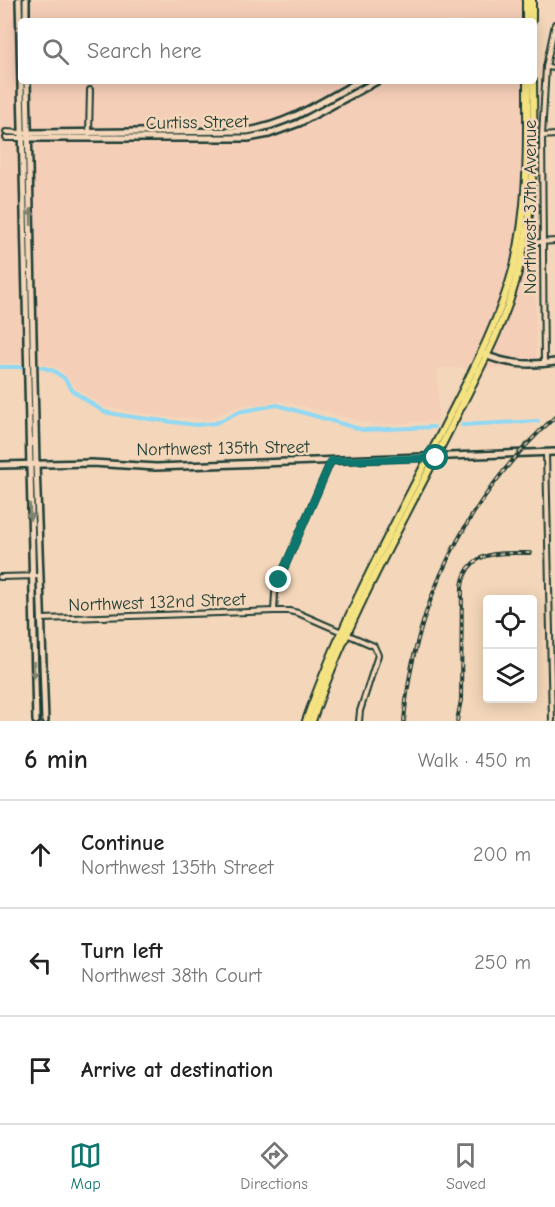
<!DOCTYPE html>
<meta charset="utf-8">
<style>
body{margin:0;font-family:"Comic Neue",sans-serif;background:#f2f2f2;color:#222}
.controls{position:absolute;right:18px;bottom:18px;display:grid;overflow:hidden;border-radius:6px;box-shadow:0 3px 15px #0003}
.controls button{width:54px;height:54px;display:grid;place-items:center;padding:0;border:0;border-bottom:2px solid #e0e0e0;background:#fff;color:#222;font:30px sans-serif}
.stop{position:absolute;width:18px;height:18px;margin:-14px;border:4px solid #0f766e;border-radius:50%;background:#fff}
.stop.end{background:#0f766e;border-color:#fff;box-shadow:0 2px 6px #0008}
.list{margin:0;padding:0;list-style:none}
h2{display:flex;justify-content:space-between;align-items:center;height:78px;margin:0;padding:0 24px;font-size:26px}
h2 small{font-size:20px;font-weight:400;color:#767676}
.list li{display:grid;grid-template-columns:39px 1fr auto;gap:18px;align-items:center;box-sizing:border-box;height:108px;padding:0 24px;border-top:2px solid #e0e0e0}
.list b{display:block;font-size:22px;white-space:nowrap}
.list p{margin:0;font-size:20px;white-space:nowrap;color:#767676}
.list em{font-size:20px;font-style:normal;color:#767676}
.icon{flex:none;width:33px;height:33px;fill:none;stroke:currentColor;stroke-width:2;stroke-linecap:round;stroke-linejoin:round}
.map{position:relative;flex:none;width:555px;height:721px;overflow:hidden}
.search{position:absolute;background:#fff;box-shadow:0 3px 15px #0003;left:18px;right:18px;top:18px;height:66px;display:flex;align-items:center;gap:15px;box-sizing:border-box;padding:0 21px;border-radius:6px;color:#767676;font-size:22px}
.sheet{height:402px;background:#fff}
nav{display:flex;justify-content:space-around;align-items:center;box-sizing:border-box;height:84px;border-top:2px solid #e0e0e0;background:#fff;font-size:16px;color:#767676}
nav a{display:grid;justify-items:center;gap:3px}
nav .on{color:#0f766e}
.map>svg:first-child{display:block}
.built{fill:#f5ceb8}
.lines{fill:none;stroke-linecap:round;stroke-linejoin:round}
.canal{stroke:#91d8f3;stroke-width:4}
.street-casing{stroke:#1f3d34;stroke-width:8}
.secondary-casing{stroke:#1f3d34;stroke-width:10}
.primary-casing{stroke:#1f3d34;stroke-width:10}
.street{stroke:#f4d7ba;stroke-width:4}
.secondary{stroke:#f4d7ba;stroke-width:5}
.primary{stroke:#f5e382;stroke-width:6}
.rail-casing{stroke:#1f3d34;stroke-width:4}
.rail{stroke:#f4d7ba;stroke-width:1.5;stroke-dasharray:4.5;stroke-linecap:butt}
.oneway{fill:#7f8270}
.route{stroke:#0f766e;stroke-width:8}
.labels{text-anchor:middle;stroke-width:5;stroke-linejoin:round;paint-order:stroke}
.street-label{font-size:18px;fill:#1f3d34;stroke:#f4d7ba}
</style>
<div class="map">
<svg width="555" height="721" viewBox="0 0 555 721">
<rect width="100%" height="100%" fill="#f4d7ba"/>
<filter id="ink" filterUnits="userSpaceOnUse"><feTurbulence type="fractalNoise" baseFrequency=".0167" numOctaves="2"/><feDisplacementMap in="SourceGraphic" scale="12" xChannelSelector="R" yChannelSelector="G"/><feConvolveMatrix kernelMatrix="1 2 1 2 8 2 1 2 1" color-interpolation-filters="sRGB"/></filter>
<g filter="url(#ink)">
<polygon class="built" points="0,0 533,0 534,21 21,21 21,81 534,81 534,72 536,368 438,368 438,421 375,425 282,401 240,406 208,419 167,417 105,407 76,388 60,369 37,362 0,363"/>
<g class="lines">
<g class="canal">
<polyline points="0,367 23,367"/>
<polyline points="41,367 54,371 64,378 73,391 104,412 126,416 196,425 216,423 238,412 277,405 363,430 434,427"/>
<polyline points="462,425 538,421"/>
</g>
<defs>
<g id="street">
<polyline points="546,67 555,68"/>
<polyline points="6,132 22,133"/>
<polyline points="89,134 90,90"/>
<polyline points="542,136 555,135"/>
<polyline points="6,138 22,138"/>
<polyline points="525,243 555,241"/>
<polyline points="544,364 542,136 546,67 555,24"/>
<polyline points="546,453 552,721"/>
<polyline points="0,577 40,576"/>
<polyline points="274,611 275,593 279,580 331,461"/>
<polyline points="42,619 274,611 289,611 298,613 374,646 378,655 360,711 359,721"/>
</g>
<g id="secondary">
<polyline points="19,0 36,721"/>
<polyline points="26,0 26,21"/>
<polyline points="27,81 36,464 45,721"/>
<path d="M26 133 247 131C290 124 323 101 360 81"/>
<polyline points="26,138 248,138 269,134 299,123 377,81"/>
<path d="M483 354C505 364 531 366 555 362"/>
<polyline points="0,465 92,463 156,467 555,452"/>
</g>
<g id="primary">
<polyline points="526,0 526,21"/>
<polyline points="532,0 532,21"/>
<path d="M306 721C341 621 393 527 441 433 468 379 498 326 514 266 529 205 527 143 527 81"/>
<path d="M312 721C349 614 408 514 458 413 480 369 503 327 516 280 535 214 534 149 533 81"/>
</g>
</defs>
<use href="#street" class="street-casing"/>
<use href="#secondary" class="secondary-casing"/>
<use href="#primary" class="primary-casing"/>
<use href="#street" class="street"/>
<use href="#secondary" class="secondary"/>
<use href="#primary" class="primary"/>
<defs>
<g id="rail">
<path d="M404 721C413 604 468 495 555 417"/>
<path d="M457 721 461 700 462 586C468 549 501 553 530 553"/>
</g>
</defs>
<use href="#rail" class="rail-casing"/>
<use href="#rail" class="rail"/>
</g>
<defs><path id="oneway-solid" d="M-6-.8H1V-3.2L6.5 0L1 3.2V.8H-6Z" transform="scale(1.5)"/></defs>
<g class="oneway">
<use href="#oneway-solid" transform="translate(31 217) rotate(-91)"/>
<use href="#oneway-solid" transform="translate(30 512) rotate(88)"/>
<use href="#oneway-solid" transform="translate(34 670) rotate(88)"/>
</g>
</g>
<g class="lines" filter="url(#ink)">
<polyline class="route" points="279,580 331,461 436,458"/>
</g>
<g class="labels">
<g class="street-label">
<text transform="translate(197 122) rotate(-1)" y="6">Curtiss Street</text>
<text transform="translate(530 207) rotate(-90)" y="6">Northwest 37th Avenue</text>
<text transform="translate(223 448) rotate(-1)" y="6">Northwest 135th Street</text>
<text transform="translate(157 602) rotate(-2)" y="6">Northwest 132nd Street</text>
</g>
</g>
</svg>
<div class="controls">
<button><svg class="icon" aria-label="locate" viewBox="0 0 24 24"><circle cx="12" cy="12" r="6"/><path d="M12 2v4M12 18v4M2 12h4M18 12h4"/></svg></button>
<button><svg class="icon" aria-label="layers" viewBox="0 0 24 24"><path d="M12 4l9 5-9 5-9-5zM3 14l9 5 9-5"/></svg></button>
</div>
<div class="stop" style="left:436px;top:458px"></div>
<div class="stop end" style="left:279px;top:580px"></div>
<div class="search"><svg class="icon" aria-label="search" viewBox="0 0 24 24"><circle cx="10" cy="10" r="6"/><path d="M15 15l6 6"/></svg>Search here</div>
</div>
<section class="sheet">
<h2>6 min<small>Walk · 450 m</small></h2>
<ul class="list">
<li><svg class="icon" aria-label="ahead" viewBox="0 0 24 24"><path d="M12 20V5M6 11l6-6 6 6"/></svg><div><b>Continue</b><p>Northwest 135th Street</p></div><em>200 m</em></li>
<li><svg class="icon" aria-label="left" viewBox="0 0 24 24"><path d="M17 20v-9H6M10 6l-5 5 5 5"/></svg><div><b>Turn left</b><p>Northwest 38th Court</p></div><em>250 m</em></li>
<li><svg class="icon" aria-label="arrive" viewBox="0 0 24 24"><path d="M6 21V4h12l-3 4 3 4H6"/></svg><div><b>Arrive at destination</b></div></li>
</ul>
</section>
<nav>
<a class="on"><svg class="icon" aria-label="map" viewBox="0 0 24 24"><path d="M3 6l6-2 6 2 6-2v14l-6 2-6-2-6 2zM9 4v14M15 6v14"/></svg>Map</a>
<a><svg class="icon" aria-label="directions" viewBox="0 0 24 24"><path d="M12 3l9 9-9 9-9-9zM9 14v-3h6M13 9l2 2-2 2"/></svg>Directions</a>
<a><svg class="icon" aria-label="saved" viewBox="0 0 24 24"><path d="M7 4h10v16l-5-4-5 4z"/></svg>Saved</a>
</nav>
